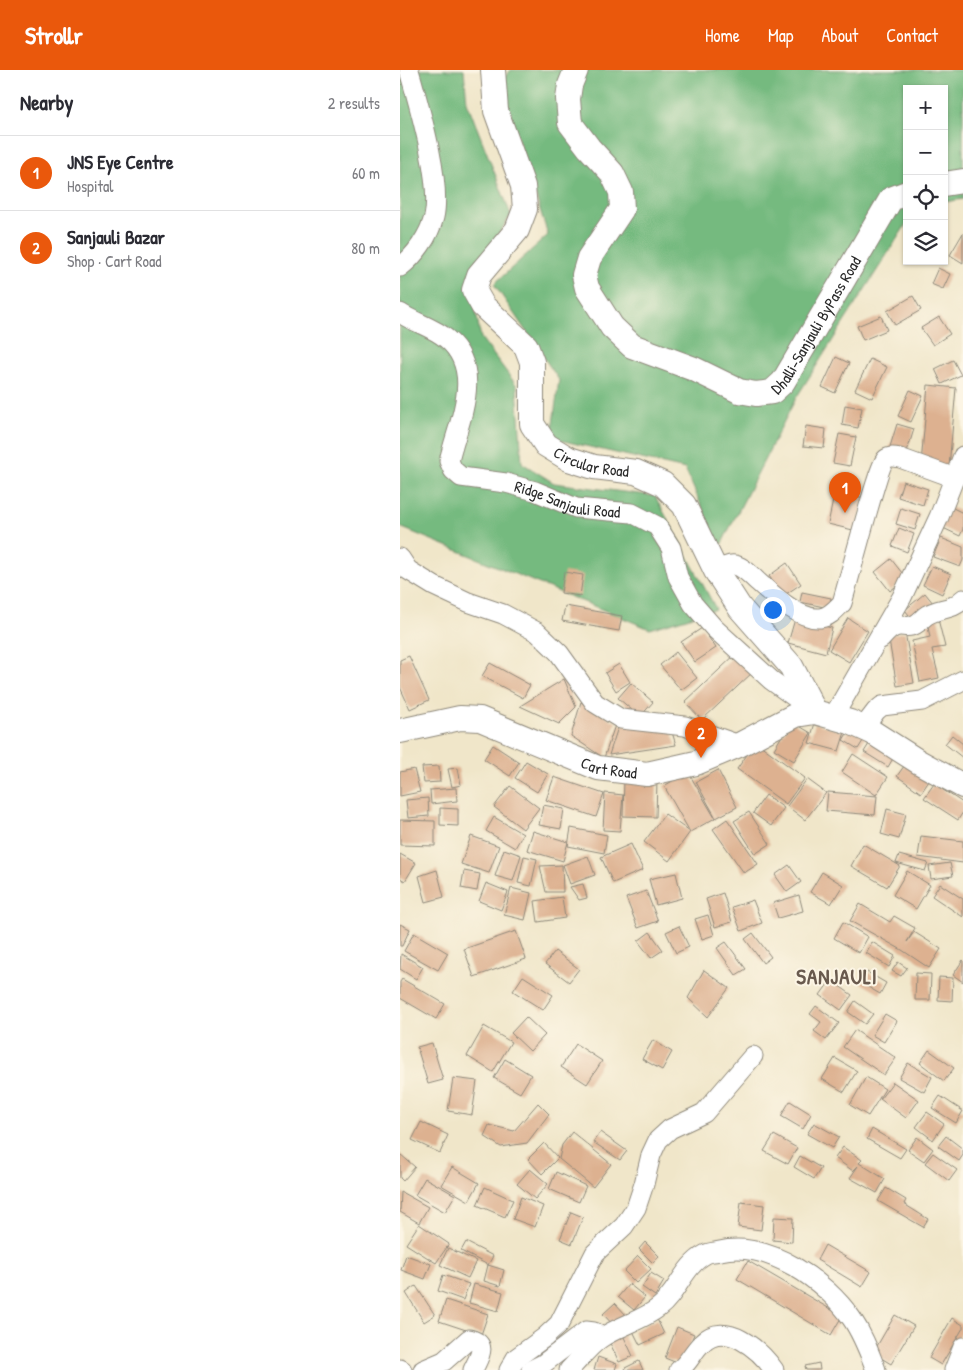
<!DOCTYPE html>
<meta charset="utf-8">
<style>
body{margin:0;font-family:"Patrick Hand",sans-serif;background:#f7f7f7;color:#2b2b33}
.controls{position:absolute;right:15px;top:15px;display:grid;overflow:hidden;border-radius:0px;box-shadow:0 1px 4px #0004}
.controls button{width:45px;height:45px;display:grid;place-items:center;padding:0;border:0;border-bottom:1px solid #e1e1e2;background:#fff;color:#2b2b33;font:25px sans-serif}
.you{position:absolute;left:372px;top:539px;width:18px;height:18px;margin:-12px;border:4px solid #fff;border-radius:50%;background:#1a73e8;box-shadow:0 0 0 8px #1a73e833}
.badge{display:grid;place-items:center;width:32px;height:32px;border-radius:50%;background:#ea580c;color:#fff;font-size:16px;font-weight:700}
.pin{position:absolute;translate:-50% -41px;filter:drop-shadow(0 1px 2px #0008)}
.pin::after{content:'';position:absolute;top:26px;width:18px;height:15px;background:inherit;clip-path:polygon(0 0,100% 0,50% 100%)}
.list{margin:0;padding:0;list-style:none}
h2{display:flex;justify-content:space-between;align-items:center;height:65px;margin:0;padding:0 20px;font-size:21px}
h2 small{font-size:16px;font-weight:400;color:#7c7c81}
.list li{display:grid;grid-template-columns:32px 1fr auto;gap:15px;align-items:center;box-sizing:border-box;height:75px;padding:0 20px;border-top:1px solid #e1e1e2}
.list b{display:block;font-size:19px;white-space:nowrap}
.list p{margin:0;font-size:16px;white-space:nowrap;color:#7c7c81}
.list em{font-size:16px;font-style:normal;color:#7c7c81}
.icon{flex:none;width:28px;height:28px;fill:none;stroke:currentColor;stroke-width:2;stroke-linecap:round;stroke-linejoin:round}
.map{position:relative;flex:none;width:563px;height:1300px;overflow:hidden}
header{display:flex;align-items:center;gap:30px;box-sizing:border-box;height:70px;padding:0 25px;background:#ea580c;color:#fff}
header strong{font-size:24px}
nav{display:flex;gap:28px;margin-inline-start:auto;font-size:18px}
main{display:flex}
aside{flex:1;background:#fff}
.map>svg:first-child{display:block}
.forest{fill:#74ba7f;stroke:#507255}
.building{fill:#ddb190}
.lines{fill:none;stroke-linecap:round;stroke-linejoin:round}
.minor-casing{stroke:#8e887a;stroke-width:21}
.major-casing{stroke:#8e887a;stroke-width:26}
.minor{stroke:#fff;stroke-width:19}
.major{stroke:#fff;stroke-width:24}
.labels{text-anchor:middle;stroke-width:4;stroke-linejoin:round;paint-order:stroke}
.street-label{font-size:16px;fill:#2b2b2b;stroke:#fcf5e5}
.district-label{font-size:21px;font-weight:bold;letter-spacing:1px;fill:#695a4e;stroke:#fcf5e5}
</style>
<header>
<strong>Strollr</strong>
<nav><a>Home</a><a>Map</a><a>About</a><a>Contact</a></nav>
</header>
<main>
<aside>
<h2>Nearby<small>2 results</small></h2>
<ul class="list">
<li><span class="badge">1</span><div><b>JNS Eye Centre</b><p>Hospital</p></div><em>60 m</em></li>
<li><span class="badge">2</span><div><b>Sanjauli Bazar</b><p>Shop · Cart Road</p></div><em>80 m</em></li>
</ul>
</aside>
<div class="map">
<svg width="563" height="1300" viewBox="0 0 563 1300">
<rect width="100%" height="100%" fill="#fcf5e5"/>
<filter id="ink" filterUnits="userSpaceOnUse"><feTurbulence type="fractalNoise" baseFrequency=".02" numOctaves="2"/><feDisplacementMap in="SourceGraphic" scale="10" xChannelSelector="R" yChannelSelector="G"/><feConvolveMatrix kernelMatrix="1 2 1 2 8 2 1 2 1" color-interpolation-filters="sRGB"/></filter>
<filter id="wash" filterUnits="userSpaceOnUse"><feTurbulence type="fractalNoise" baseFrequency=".0096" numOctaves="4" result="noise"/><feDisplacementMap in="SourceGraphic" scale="20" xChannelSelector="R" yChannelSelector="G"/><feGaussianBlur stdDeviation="1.12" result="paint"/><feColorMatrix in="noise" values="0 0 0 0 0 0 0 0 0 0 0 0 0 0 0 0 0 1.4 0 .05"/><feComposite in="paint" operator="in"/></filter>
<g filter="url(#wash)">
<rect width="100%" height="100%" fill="#f0e6c9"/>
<g class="forest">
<polygon points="0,0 64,0 67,32 111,145 69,208 81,268 117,316 122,393 154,413 255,426 316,539 250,559 0,457"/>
<polygon points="111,0 563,0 563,129 544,132 544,19 507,19 507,153 396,328 320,477 285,399 151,368 159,310 94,214 148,165 100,12"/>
</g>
<g id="blocks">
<g class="building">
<polygon points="563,163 563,193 550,185"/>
<polygon points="538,198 550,204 543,219 531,214"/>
<polygon points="513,226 521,240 495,255 487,241"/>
<polygon points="481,246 487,260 463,270 457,256"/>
<polygon points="539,247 550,264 533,275 521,258"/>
<polygon points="436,287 449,293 435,323 422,317"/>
<polygon points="470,289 487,297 472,328 455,320"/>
<polygon points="553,290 561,305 542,314 535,299"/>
<polygon points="528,315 556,318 549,397 521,394"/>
<polygon points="510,320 523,326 511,352 498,346"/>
<polygon points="445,335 462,338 458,358 442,355"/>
<polygon points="497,354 514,359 506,385 489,380"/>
<polygon points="406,356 426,359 424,378 403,376"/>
<polygon points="439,364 456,367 450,396 433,393"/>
<polygon points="503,411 528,419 523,435 498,427"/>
<polygon points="435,421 464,428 457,461 428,454"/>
<polygon points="551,437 563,443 563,459 560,466 541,457"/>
<polygon points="501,438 520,444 515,460 496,454"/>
<polygon points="499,458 514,464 507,482 492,476"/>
<polygon points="541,468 563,477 563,490 560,497 533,487"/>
<polygon points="491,489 506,508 490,521 475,502"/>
<polygon points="387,493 401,514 383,526 369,506"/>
<polygon points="532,496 551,504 542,524 523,515"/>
<polygon points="164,502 183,505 180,526 161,523"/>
<polygon points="402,522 431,528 429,538 400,532"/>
<polygon points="525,523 533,533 513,550 505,540"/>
<polygon points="165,536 222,546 219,561 162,551"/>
<polygon points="537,545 545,577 532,579 539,608 520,612 512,571 530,567 526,547"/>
<polygon points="448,548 468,561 449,592 429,580"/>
<polygon points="395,549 432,558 426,583 388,573"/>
<polygon points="302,558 316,578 295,592 281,572"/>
<polygon points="505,562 514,613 497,616 488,565"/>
<polygon points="276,582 297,608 281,620 260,595"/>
<polygon points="337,583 354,601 302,650 285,632"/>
<polygon points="9,586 29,630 10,639 0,617 0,590"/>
<polygon points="90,593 130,615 123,628 82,606"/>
<polygon points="219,594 230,612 216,621 205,603"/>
<polygon points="164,609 176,637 159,654 120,636"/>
<polygon points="231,613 253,632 240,647 218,628"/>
<polygon points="181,632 216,652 204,688 171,666"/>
<polygon points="391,651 411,663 394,691 374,679"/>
<polygon points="415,653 445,662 439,681 409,673"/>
<polygon points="219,654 271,659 276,675 209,685"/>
<polygon points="453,654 468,663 458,679 443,670"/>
<polygon points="552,665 563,674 563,688 545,674"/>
<polygon points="474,666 498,680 488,697 464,682"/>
<polygon points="356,672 405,708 386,734 337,699"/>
<polygon points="93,675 119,692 110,706 84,689"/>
<polygon points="453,684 488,707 476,725 442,702"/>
<polygon points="126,691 148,704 137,722 115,708"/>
<polygon points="507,692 531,708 521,723 497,706"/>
<polygon points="39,696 40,712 24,713 22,697"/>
<polygon points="58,698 61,715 52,717 48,699"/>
<polygon points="14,699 20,722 0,726 0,702"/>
<polygon points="318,700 337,737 316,748 296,712"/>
<polygon points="288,702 315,748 290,762 264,716"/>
<polygon points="154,707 204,724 196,747 146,730"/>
<polygon points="407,709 426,723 405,750 387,736"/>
<polygon points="224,710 257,710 256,747 223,746"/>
<polygon points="534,714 563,733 563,742 558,750 524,728"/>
<polygon points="110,716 139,738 123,759 94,737"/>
<polygon points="56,718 57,731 31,734 30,720"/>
<polygon points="428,722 477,726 475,745 426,741"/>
<polygon points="205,723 223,725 220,761 203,760"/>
<polygon points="366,725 384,738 371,756 353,743"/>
<polygon points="28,728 29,746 8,748 6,730"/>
<polygon points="143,735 164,739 161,759 139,755"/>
<polygon points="40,738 58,739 58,756 40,755"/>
<polygon points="487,739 506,744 499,769 481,764"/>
<polygon points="349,742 370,774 355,784 334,751"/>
<polygon points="265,744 290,762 269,791 244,772"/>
<polygon points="94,747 123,764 115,778 86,761"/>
<polygon points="327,749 358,794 344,803 313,759"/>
<polygon points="0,750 35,751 35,776 0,775"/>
<polygon points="171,758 207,765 204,783 168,776"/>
<polygon points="133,761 168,772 163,791 127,780"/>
<polygon points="71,766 99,776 89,803 61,794"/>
<polygon points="521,766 563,771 563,793 518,787"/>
<polygon points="231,774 243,800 213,813 201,787"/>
<polygon points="463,774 500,796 487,817 451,796"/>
<polygon points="104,779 121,785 113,811 95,806"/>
<polygon points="0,784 16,793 5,811 0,808"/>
<polygon points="499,785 528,793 525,801 496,793"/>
<polygon points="124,786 137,789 131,816 118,813"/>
<polygon points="188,786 195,805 170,814 163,795"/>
<polygon points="550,793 553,806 531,809 529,796"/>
<polygon points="162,795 163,822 146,822 140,796"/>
<polygon points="389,795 401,812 387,822 375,805"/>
<polygon points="37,800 44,827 26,832 19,806"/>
<polygon points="64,801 80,804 77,821 61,818"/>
<polygon points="507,801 530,815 516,839 493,825"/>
<polygon points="422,802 443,815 431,834 410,822"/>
<polygon points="276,803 282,828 256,835 249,809"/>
<polygon points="86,813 108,822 101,840 79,831"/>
<polygon points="183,814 187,828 179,830 170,817"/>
<polygon points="540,814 563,829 563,847 532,826"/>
<polygon points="111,818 131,823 125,850 104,845"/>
<polygon points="246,821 258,851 238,858 226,828"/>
<polygon points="323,823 332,852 315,857 306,829"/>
<polygon points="399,825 403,841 378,848 373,833"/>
<polygon points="162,827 165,848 138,852 135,831"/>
<polygon points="353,830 362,853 341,861 332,837"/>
<polygon points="460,834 490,852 494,846 515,858 507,872 514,862 541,879 529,898 502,880 450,851"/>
<polygon points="308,845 314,865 302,869 295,849"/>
<polygon points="443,852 468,867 459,883 434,868"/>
<polygon points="0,854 10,859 2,876 0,876"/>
<polygon points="279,856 289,877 276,883 266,862"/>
<polygon points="116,861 126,889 74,907 64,879"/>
<polygon points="250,862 263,880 251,888 238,871"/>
<polygon points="14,863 48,883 38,900 4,881"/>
<polygon points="353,863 371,887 363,893 345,869"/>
<polygon points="326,872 346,899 336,905 317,878"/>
<polygon points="472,872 495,886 489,897 466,883"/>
<polygon points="155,881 179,899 169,912 145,894"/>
<polygon points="1,884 23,897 16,909 0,899"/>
<polygon points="563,890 563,912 553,905"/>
<polygon points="498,892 507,898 501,906 492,901"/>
<polygon points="304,900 329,918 308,947 288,928"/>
<polygon points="467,902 486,913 480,924 461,913"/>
<polygon points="516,903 531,904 530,930 515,930"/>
<polygon points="123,906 153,925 143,940 113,921"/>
<polygon points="539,907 553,908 552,931 538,930"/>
<polygon points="2,909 45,934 36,949 0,928 0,912"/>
<polygon points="431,910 452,925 441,940 420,925"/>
<polygon points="455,931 473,944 465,954 448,942"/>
<polygon points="416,936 439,953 426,970 414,961 421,952 410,944"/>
<polygon points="485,944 497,951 484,972 472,965"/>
<polygon points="126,947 145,965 130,981 111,963"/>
<polygon points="84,956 111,972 93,1002 67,986"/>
<polygon points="455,960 496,988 484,1005 443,977"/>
<polygon points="253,970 272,982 262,1000 242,989"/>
<polygon points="32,973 43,1010 28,1014 17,977"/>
<polygon points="176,974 202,991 187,1014 161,997"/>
<polygon points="529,980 554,998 544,1011 520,993"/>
<polygon points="435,988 457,1001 444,1022 422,1009"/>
<polygon points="105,989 131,1005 120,1023 94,1008"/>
<polygon points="508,993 532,1007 524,1022 499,1008"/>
<polygon points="466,1007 485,1019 468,1046 450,1035"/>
<polygon points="53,1008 77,1011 72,1045 48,1041"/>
<polygon points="493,1012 519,1030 506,1048 480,1029"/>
<polygon points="540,1026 563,1041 556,1053 532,1038"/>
<polygon points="390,1031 411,1044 403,1059 381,1046"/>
<polygon points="138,1033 149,1044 127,1073 101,1077 84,1066 89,1055 114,1061"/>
<polygon points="527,1042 544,1054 533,1070 516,1057"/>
<polygon points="21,1052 48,1065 40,1083 12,1070"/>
<polygon points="414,1053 439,1067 432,1078 407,1064"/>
<polygon points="472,1059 506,1079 500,1088 467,1069"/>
<polygon points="172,1062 211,1094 193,1117 159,1089 162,1075"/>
<polygon points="200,1062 227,1081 220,1090 193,1072"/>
<polygon points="374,1065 397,1078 388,1094 364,1081"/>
<polygon points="546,1066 563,1079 563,1085 559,1091 538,1076"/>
<polygon points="517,1067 533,1079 524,1091 508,1080"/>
<polygon points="144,1073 158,1088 142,1104 128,1089"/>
<polygon points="443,1077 462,1090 459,1093 485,1109 477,1123 450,1108 458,1096 453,1101 435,1088"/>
<polygon points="533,1083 557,1100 549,1111 525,1093"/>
<polygon points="0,1084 15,1097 3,1111 0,1108"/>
<polygon points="400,1086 421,1098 414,1109 394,1097"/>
<polygon points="52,1097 79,1113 69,1131 41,1115"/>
<polygon points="130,1099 148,1114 135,1129 117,1114"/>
<polygon points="156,1102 186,1116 179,1132 149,1119"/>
<polygon points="25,1108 55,1125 45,1142 15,1125"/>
<polygon points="85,1117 113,1130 105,1147 77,1135"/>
<polygon points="486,1118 506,1130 504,1134 528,1149 523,1157 478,1131"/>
<polygon points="1,1122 28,1137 19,1153 0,1142"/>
<polygon points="121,1127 143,1136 135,1157 113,1149"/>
<polygon points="341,1132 364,1135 361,1160 338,1157"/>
<polygon points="171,1142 183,1147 172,1174 160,1169"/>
<polygon points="374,1147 393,1148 392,1172 373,1170"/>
<polygon points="19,1154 49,1174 36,1193 6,1174"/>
<polygon points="66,1172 93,1186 88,1195 61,1181"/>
<polygon points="245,1172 259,1186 253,1193 239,1179"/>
<polygon points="425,1175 471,1202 462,1217 417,1190"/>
<polygon points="48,1178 76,1191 68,1208 40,1195"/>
<polygon points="6,1185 31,1194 25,1209 1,1200"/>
<polygon points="238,1186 251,1199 236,1213 224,1201"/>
<polygon points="348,1191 442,1246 431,1265 337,1209"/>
<polygon points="88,1195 104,1200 100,1216 84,1211"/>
<polygon points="251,1203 264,1211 255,1226 242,1217"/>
<polygon points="43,1205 69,1214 63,1230 38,1221"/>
<polygon points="74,1214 103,1222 98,1241 69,1233"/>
<polygon points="229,1214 245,1227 234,1240 218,1227"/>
<polygon points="16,1216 35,1245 24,1252 6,1223"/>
<polygon points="46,1230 88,1244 81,1265 39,1251"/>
<polygon points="215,1233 227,1246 215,1257 203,1244"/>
<polygon points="495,1245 514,1256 491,1294 473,1283"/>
<polygon points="552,1248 563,1255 563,1258 541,1295 529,1288"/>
<polygon points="257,1249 264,1264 240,1275 233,1261"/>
<polygon points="277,1257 294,1264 282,1295 265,1288"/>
<polygon points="223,1265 233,1286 219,1292 209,1271"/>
<polygon points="198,1287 217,1294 215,1300 194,1300"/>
<polygon points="239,1291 243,1300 226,1300 225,1298"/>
<polygon points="419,1293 420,1300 406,1300 405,1296"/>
</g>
</g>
</g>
<g filter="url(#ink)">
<use href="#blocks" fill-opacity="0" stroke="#8e887a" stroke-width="1"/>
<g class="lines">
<defs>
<g id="minor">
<path d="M0 197C15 186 29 166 34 147 42 112 19 36 9 0"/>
<path id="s1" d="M0 243C15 253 33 257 47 269 85 301 58 352 49 391L53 400 61 407 106 413 135 421 176 438 232 443 257 456 271 478 278 507 293 534 314 558 371 610 414 641"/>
<polyline points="0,488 8,500 34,516 68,532 103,544 137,562 159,583 195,633 221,649 285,656 339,675"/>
<path d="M316 501C322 498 329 494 335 495 343 497 351 505 357 511 372 524 399 550 420 548 430 547 436 539 442 533 448 514 478 395 486 389 490 386 495 387 500 388L555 408"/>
<path d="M481 569C486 563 491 556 500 556 504 556 507 557 511 556 518 555 522 548 527 545 540 537 552 541 563 529"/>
<polyline points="433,647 502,527 539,447 563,386"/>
<polyline points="463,658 476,641 482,636 522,631 563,610"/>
<polyline points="0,1299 2,1300"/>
<path d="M23 1300 44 1291 69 1269C89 1274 79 1287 73 1300"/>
<polyline points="109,1300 116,1288 145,1267 159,1254 195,1183 224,1156 236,1138 244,1114 251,1085 258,1070 270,1059 304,1043 353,986"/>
<polyline points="131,1300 143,1294 186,1261 194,1262 200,1268"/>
<path d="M169 1300C179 1290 189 1276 201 1268 219 1256 241 1251 258 1238 278 1223 283 1196 306 1184 310 1182 316 1182 320 1181 368 1170 426 1211 452 1249 463 1265 469 1282 476 1300"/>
<path d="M279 1300C289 1293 293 1281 302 1273 325 1249 360 1280 374 1300"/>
<polyline points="554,1300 563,1277"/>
</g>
<g id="major">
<path id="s2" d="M93 0 96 41 123 116 125 139 117 160 79 205 74 220 83 236 126 276 132 292V354L146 375 169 389 194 397 236 402 263 414 284 435 316 501 340 538 391 596 415 642"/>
<path id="s3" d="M176 0 170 15 168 29 170 53 189 78 212 103 221 122 222 139 189 188 184 205 187 218 212 257 232 276 294 299 339 321 356 324 372 322 383 312 491 129 507 123"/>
<polyline points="544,114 563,111"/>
<path id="s4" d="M0 661 60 648 80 649 198 698 247 704 296 693 339 675 396 645 415 642 450 652 472 662 519 692 563 716"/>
</g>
</defs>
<use href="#minor" class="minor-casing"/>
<use href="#major" class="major-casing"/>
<use href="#minor" class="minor"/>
<use href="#major" class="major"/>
</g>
</g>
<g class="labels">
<g class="street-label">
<text dy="6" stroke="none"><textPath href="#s3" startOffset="552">Dhalli-Sanjauli ByPass Road</textPath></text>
<text dy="6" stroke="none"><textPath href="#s2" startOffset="472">Circular Road</textPath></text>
<text dy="6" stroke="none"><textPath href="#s1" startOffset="314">Ridge Sanjauli Road</textPath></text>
<text dy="6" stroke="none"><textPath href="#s4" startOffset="220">Cart Road</textPath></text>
</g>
<g class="district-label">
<text x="437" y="914">SANJAULI</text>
</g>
</g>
</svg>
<div class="controls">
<button>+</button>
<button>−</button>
<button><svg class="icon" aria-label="locate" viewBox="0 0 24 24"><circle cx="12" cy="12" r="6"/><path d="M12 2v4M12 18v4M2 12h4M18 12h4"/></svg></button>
<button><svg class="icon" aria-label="layers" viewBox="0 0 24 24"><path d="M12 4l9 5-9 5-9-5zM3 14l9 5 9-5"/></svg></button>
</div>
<div class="you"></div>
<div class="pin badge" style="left:445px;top:443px">1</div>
<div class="pin badge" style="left:301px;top:688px">2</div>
</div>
</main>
